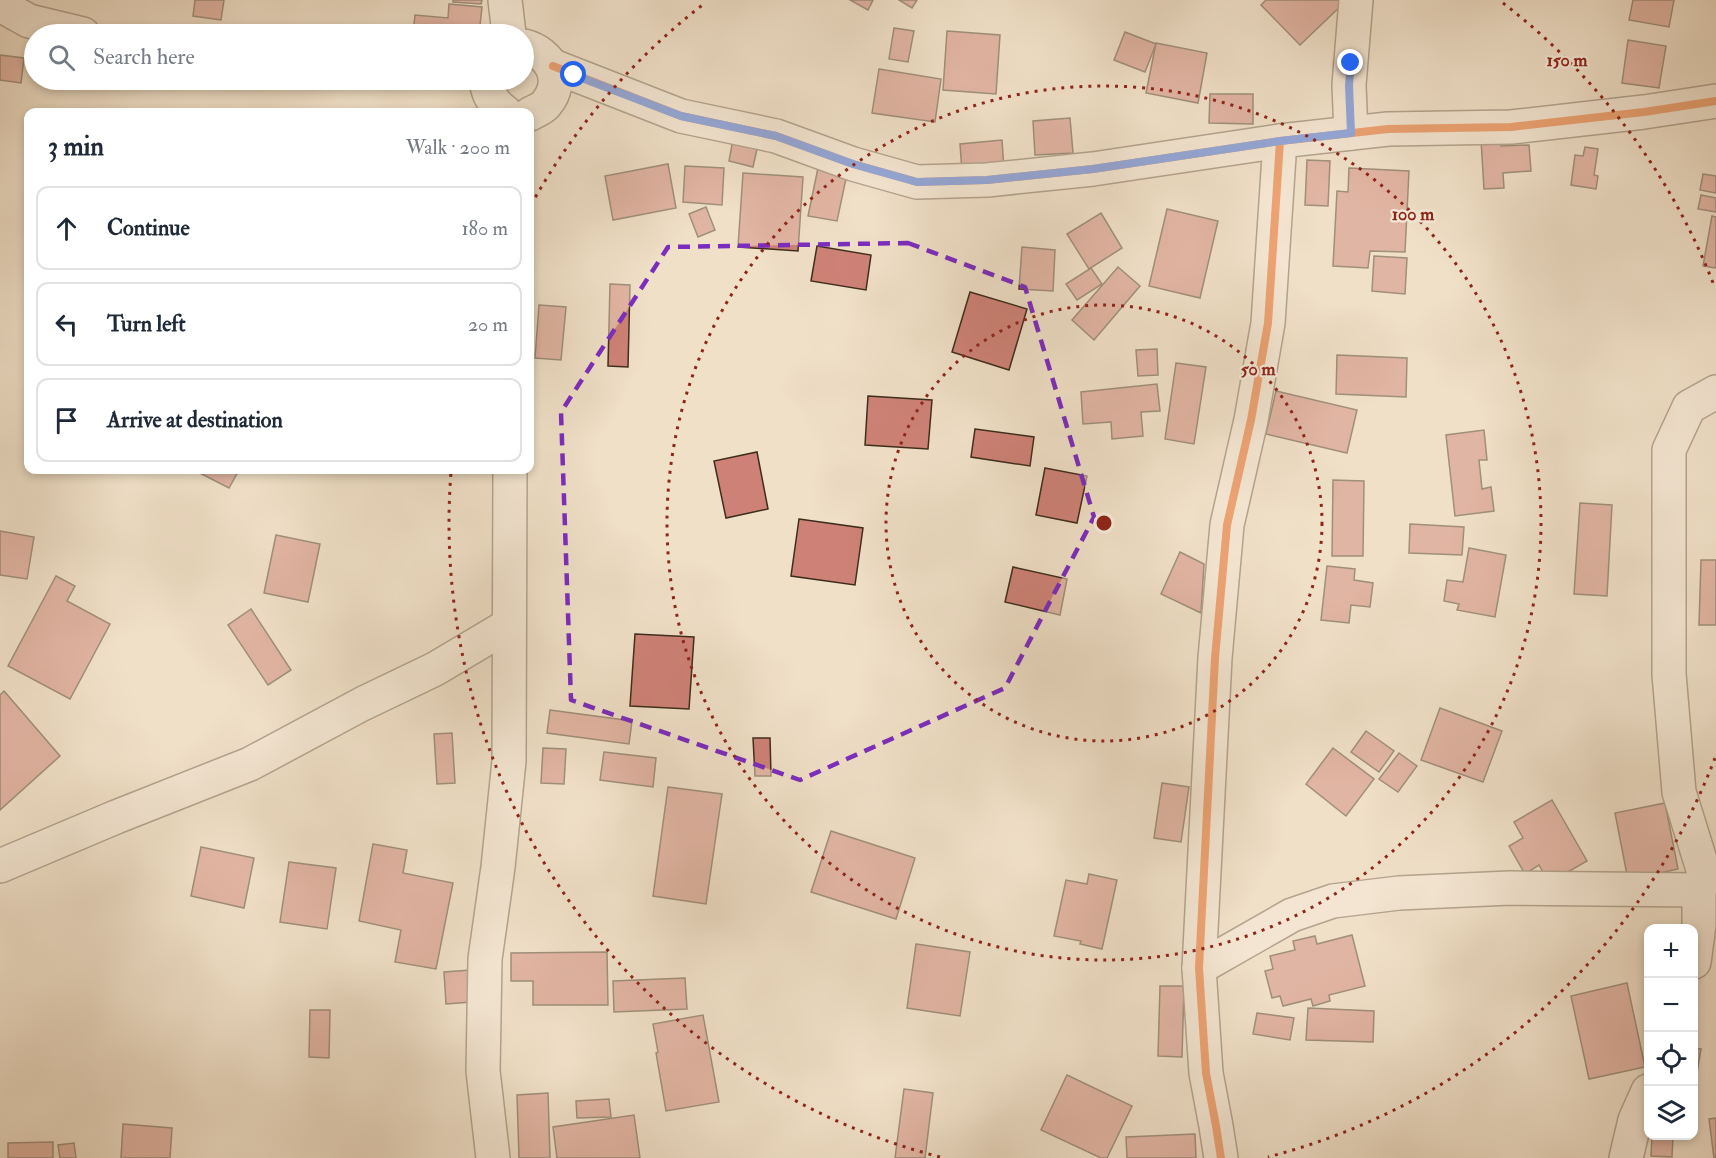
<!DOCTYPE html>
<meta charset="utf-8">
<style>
body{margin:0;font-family:"IM FELL Double Pica",serif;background:#f2f2f3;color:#1f2937}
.controls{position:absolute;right:18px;bottom:18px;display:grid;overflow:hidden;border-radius:12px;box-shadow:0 3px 9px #0003}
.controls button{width:54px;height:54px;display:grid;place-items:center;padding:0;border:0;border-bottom:2px solid #e0e1e3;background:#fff;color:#1f2937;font:30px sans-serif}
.stop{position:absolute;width:18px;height:18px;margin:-14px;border:4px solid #2563eb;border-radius:50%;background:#fff}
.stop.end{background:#2563eb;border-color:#fff;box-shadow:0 2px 6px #0008}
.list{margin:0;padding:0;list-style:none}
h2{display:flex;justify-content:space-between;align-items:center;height:78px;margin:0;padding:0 24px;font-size:26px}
h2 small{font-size:20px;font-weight:400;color:#747a83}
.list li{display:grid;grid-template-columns:39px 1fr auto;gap:18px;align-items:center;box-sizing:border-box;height:84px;margin:0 12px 12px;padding:0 12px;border:2px solid #e0e1e3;border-radius:12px}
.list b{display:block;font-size:22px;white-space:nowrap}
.list em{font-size:20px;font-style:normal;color:#747a83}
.icon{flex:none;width:33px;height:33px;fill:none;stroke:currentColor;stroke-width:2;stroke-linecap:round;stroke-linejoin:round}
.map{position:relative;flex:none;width:1716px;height:1158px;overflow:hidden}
.search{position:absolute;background:#fff;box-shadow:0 3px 9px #0003;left:24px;top:24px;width:510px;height:66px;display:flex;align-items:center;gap:15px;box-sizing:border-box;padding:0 21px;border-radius:33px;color:#747a83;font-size:22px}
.panel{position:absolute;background:#fff;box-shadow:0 3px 9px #0003;left:24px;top:108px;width:510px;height:366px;border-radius:12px}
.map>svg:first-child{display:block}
.building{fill:#ce8277;stroke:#3e2d1d;stroke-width:1.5}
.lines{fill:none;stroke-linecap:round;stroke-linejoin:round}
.street-casing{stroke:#6a5a48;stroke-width:36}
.street{stroke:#f5ebdb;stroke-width:33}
.cycleway-casing{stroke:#f5ebdb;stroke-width:11}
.cycleway{stroke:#e8590c;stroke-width:8}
.route{stroke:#2563eb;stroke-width:8}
.marked{fill:none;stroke:#7b2cbf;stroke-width:4.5;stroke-dasharray:12 8;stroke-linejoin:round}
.ring{fill:none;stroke:#8f2418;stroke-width:3;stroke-dasharray:3 6}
.centre{fill:#8f2418;stroke:#f5ebdb;stroke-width:3}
.ring-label{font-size:18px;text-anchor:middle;font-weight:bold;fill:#8f2418;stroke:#f5ebdb;stroke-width:4.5;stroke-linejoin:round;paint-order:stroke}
</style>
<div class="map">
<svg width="1716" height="1158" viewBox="0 0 1716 1158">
<rect width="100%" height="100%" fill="#f0e0c8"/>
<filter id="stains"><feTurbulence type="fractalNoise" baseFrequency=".00333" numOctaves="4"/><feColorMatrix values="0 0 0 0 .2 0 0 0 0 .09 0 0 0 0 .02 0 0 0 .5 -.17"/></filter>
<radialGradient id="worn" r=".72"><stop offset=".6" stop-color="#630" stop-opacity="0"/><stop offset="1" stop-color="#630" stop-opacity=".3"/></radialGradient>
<g class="building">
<polygon points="195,0 224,0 221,20 193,16"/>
<polygon points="453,0 482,0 481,4 453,2"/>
<polygon points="850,0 873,0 868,10"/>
<polygon points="899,0 917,0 912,8"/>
<polygon points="1266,0 1347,0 1300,45 1261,5"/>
<polygon points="1633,0 1674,0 1669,27 1629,20"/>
<polygon points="449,4 482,7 479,34 413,34 415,15 448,18"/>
<polygon points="894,28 914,31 908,62 889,59"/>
<polygon points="947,31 1000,35 996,94 943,90"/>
<polygon points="1125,32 1156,44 1145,72 1114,60"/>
<polygon points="1628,40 1666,46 1659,88 1622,83"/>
<polygon points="1156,43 1207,53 1198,103 1146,93"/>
<polygon points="0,55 24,58 21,83 0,80"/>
<polygon points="879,69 941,79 935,122 872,113"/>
<polygon points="1210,94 1253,94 1253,124 1209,123"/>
<polygon points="1070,118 1073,153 1035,155 1033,121"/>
<polygon points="734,134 759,140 753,167 729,161"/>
<polygon points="1501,139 1501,146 1529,145 1531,171 1503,173 1504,188 1484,189 1481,140"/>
<polygon points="1002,140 1004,169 962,172 960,144"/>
<polygon points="1585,147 1598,149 1594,175 1598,176 1596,189 1571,185 1575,155 1583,156"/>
<polygon points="1307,160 1330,161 1328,206 1305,205"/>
<polygon points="668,164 676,208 613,220 605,176"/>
<polygon points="685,166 724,168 722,205 683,202"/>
<polygon points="818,168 847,174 837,221 808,216"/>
<polygon points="1349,168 1409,171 1405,252 1370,251 1368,268 1333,266 1337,191 1348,192"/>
<polygon points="743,173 803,177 798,251 738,247"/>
<polygon points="1703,174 1716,176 1716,193 1700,190"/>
<polygon points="1701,195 1716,198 1716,212 1698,209"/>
<polygon points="706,207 715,230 698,237 689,214"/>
<polygon points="1167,209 1218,221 1200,298 1149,286"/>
<polygon points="1101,213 1122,248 1089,269 1067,234"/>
<polygon points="1712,216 1716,217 1716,268 1703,266"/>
<polygon points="817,246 871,255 866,290 811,281"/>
<polygon points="1022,247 1055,250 1053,291 1019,289"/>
<polygon points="1374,256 1407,258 1405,294 1372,291"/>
<polygon points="1118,267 1140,286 1094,340 1072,320"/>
<polygon points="1091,268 1102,284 1077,300 1066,284"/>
<polygon points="610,284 630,285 628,367 608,366"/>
<polygon points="970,292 1027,309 1009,370 952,352"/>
<polygon points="539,305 566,307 561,360 535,358"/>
<polygon points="1157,349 1158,375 1138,376 1136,350"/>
<polygon points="1337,355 1407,358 1406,397 1336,394"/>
<polygon points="1176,363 1206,367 1194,444 1165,439"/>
<polygon points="1157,384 1160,411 1141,412 1143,436 1112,439 1111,422 1083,424 1081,392"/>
<polygon points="1276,391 1357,410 1347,453 1266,434"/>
<polygon points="868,396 932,400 928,449 865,445"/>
<polygon points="975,429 1034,437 1030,466 971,457"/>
<polygon points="1484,430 1487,460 1479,460 1482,489 1491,487 1494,511 1455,516 1446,435"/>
<polygon points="757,452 768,509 726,518 714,461"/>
<polygon points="1045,468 1087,476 1077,523 1036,515"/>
<polygon points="194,470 239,470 229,488"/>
<polygon points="1333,480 1364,481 1363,556 1332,556"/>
<polygon points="1580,503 1612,505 1607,596 1574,594"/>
<polygon points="799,519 863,528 855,585 791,576"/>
<polygon points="1410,524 1464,527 1462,555 1409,553"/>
<polygon points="0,531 34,537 27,579 0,575"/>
<polygon points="276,535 320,544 308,602 264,593"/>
<polygon points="1469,548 1506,555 1495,617 1457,610 1459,604 1444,601 1447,580 1463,582"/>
<polygon points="1180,552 1204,564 1201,613 1161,594"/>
<polygon points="1701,560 1716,560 1716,625 1699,625"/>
<polygon points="1327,566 1355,569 1354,580 1373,583 1370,607 1351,605 1349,623 1321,620"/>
<polygon points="1013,567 1067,579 1060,615 1005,602"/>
<polygon points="56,576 75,586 67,601 110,624 70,699 8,666"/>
<polygon points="251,609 291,670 268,685 228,625"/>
<polygon points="635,634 694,637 689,709 630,706"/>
<polygon points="4,691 60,756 0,810 0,695"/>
<polygon points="1440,708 1502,731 1483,782 1421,760"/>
<polygon points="550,710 632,721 629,744 547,733"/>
<polygon points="1366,731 1394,751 1379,772 1351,752"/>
<polygon points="452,733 455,783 437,784 434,734"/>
<polygon points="753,738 770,738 771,776 755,776"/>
<polygon points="543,748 566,749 564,784 541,783"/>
<polygon points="1333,748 1374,779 1346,816 1306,784"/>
<polygon points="604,752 656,758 653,787 600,780"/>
<polygon points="1399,753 1417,766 1398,792 1379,779"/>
<polygon points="1162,783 1189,787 1181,842 1154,838"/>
<polygon points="668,787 722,794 706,904 653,896"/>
<polygon points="1552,800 1587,861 1549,883 1539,865 1525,874 1509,846 1523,838 1514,822"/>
<polygon points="1665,803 1678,869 1628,880 1615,813"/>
<polygon points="831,831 915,858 896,919 811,892"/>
<polygon points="373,844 407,850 403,873 453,883 436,969 395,962 401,930 359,921"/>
<polygon points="201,847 254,858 244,908 191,896"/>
<polygon points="289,862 336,868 327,929 280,922"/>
<polygon points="1089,874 1117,880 1102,949 1080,944 1081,941 1054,936 1066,880 1087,884"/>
<polygon points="1352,935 1365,986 1329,995 1330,1001 1313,1006 1311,999 1283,1006 1280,996 1272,998 1265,971 1273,969 1270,956 1295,950 1293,941 1315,936 1317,944"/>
<polygon points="916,944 970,952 960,1016 907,1008"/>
<polygon points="607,952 608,1005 533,1005 533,981 511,981 511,953"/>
<polygon points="470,970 472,1002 446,1004 444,972"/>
<polygon points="685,978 687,1009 614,1012 613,981"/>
<polygon points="1627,983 1645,1067 1589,1079 1571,996"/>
<polygon points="1160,986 1184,986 1182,1057 1158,1056"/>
<polygon points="1308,1008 1374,1011 1373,1042 1306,1040"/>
<polygon points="310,1010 330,1010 329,1058 309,1057"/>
<polygon points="1257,1013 1294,1018 1290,1040 1253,1034"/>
<polygon points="703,1015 719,1102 666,1111 656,1053 658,1052 653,1024"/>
<polygon points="1694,1048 1701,1049 1694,1090"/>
<polygon points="1067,1075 1132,1106 1107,1158 1101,1158 1041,1130"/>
<polygon points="904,1089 933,1093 925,1158 895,1158"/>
<polygon points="548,1093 550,1158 519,1158 517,1095"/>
<polygon points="609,1099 611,1117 577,1118 576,1101"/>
<polygon points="634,1115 640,1158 557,1158 553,1127"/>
<polygon points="1716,1118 1716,1158 1714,1158 1709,1119"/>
<polygon points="123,1124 172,1128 170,1158 121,1158"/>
<polygon points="1195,1134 1196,1158 1127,1158 1126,1137"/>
<polygon points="1652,1136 1673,1136 1672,1157 1651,1156"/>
<polygon points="53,1142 53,1158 8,1158 8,1143"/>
<polygon points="74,1143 76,1158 60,1158 58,1145"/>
</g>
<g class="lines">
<defs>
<g id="street">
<polyline points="505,0 509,34"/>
<polyline points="0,5 29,21 83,34"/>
<path d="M524 46C551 53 566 80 546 104 542 109 535 111 530 114"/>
<polyline points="553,66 681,116 776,136 853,164 917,182 987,180 1093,169 1280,141 1388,129 1511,127 1644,112 1716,101"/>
<path d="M486 80C488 95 493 103 505 112"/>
<polyline points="1351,133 1349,85 1356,0"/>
<polyline points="0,866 116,817 250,764 362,704 435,669 509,625"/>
<polyline points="1694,962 1699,925 1699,890 1705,876 1679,792 1669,674 1669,450 1689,407 1716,392"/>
<polyline points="1199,968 1292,915 1333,901 1399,893 1510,888 1699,890"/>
<polyline points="493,1158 483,1071 485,959 498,867 509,761 510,470"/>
<polyline points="1221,1158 1216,1126 1206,1073 1199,968 1215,658 1227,525 1251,420 1268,323 1280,141"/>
<polyline points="1626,1158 1635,1120 1648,1091"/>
</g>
</defs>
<use href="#street" class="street-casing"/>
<use href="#street" class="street"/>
<defs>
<g id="cycleway">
<polyline points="553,66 681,116 776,136 853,164 917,182 987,180 1093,169 1280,141 1388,129 1511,127 1644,112 1716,101"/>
<polyline points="1221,1158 1216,1126 1206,1073 1199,968 1215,658 1227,525 1251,420 1268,323 1280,141"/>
</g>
</defs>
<use href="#cycleway" class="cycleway-casing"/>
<use href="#cycleway" class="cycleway"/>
</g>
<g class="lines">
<polyline class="route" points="574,75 681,116 776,136 853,164 917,182 987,180 1093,169 1280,141 1351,133 1349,85 1351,63"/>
</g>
<path d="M0 0H1716V1158H0ZM908 243 1025 287 1094 517 1005 688 800 780 571 700 561 412 668 247Z" fill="#f0e0c8" fill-opacity=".55" fill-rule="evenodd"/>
<path class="marked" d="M908 243 1025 287 1094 517 1005 688 800 780 571 700 561 412 668 247Z"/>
<g class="ring">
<circle cx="1104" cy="523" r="218"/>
<circle cx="1104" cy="523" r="437"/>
<path d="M1715 758A655 655 0 0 1 1268 1157M940 1157A655 655 0 0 1 451 472M531 205A655 655 0 0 1 705 3M1503 3A655 655 0 0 1 1715 288"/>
</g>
<circle cx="1104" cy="523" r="9" class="centre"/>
<g class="ring-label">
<text x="1567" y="66">150 m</text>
<text x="1413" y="220">100 m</text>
<text x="1258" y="375">50 m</text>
</g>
<rect width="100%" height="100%" filter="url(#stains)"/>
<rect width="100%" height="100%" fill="url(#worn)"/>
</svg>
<div class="controls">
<button>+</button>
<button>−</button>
<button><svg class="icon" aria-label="locate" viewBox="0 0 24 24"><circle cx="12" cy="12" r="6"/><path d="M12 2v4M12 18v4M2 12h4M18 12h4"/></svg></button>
<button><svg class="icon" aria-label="layers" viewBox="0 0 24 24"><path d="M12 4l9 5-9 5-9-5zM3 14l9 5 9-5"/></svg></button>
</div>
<div class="stop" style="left:574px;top:75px"></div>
<div class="stop end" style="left:1351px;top:63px"></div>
<div class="search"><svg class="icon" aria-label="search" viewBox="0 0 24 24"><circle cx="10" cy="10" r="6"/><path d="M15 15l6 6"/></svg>Search here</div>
<section class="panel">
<h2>3 min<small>Walk · 200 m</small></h2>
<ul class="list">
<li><svg class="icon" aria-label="ahead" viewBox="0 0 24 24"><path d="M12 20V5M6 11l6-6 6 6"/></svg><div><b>Continue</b></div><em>180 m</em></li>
<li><svg class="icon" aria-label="left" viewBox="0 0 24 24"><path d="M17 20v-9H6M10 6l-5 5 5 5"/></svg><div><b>Turn left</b></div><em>20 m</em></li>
<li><svg class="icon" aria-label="arrive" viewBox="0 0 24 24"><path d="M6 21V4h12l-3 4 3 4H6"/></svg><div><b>Arrive at destination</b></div></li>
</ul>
</section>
</div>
